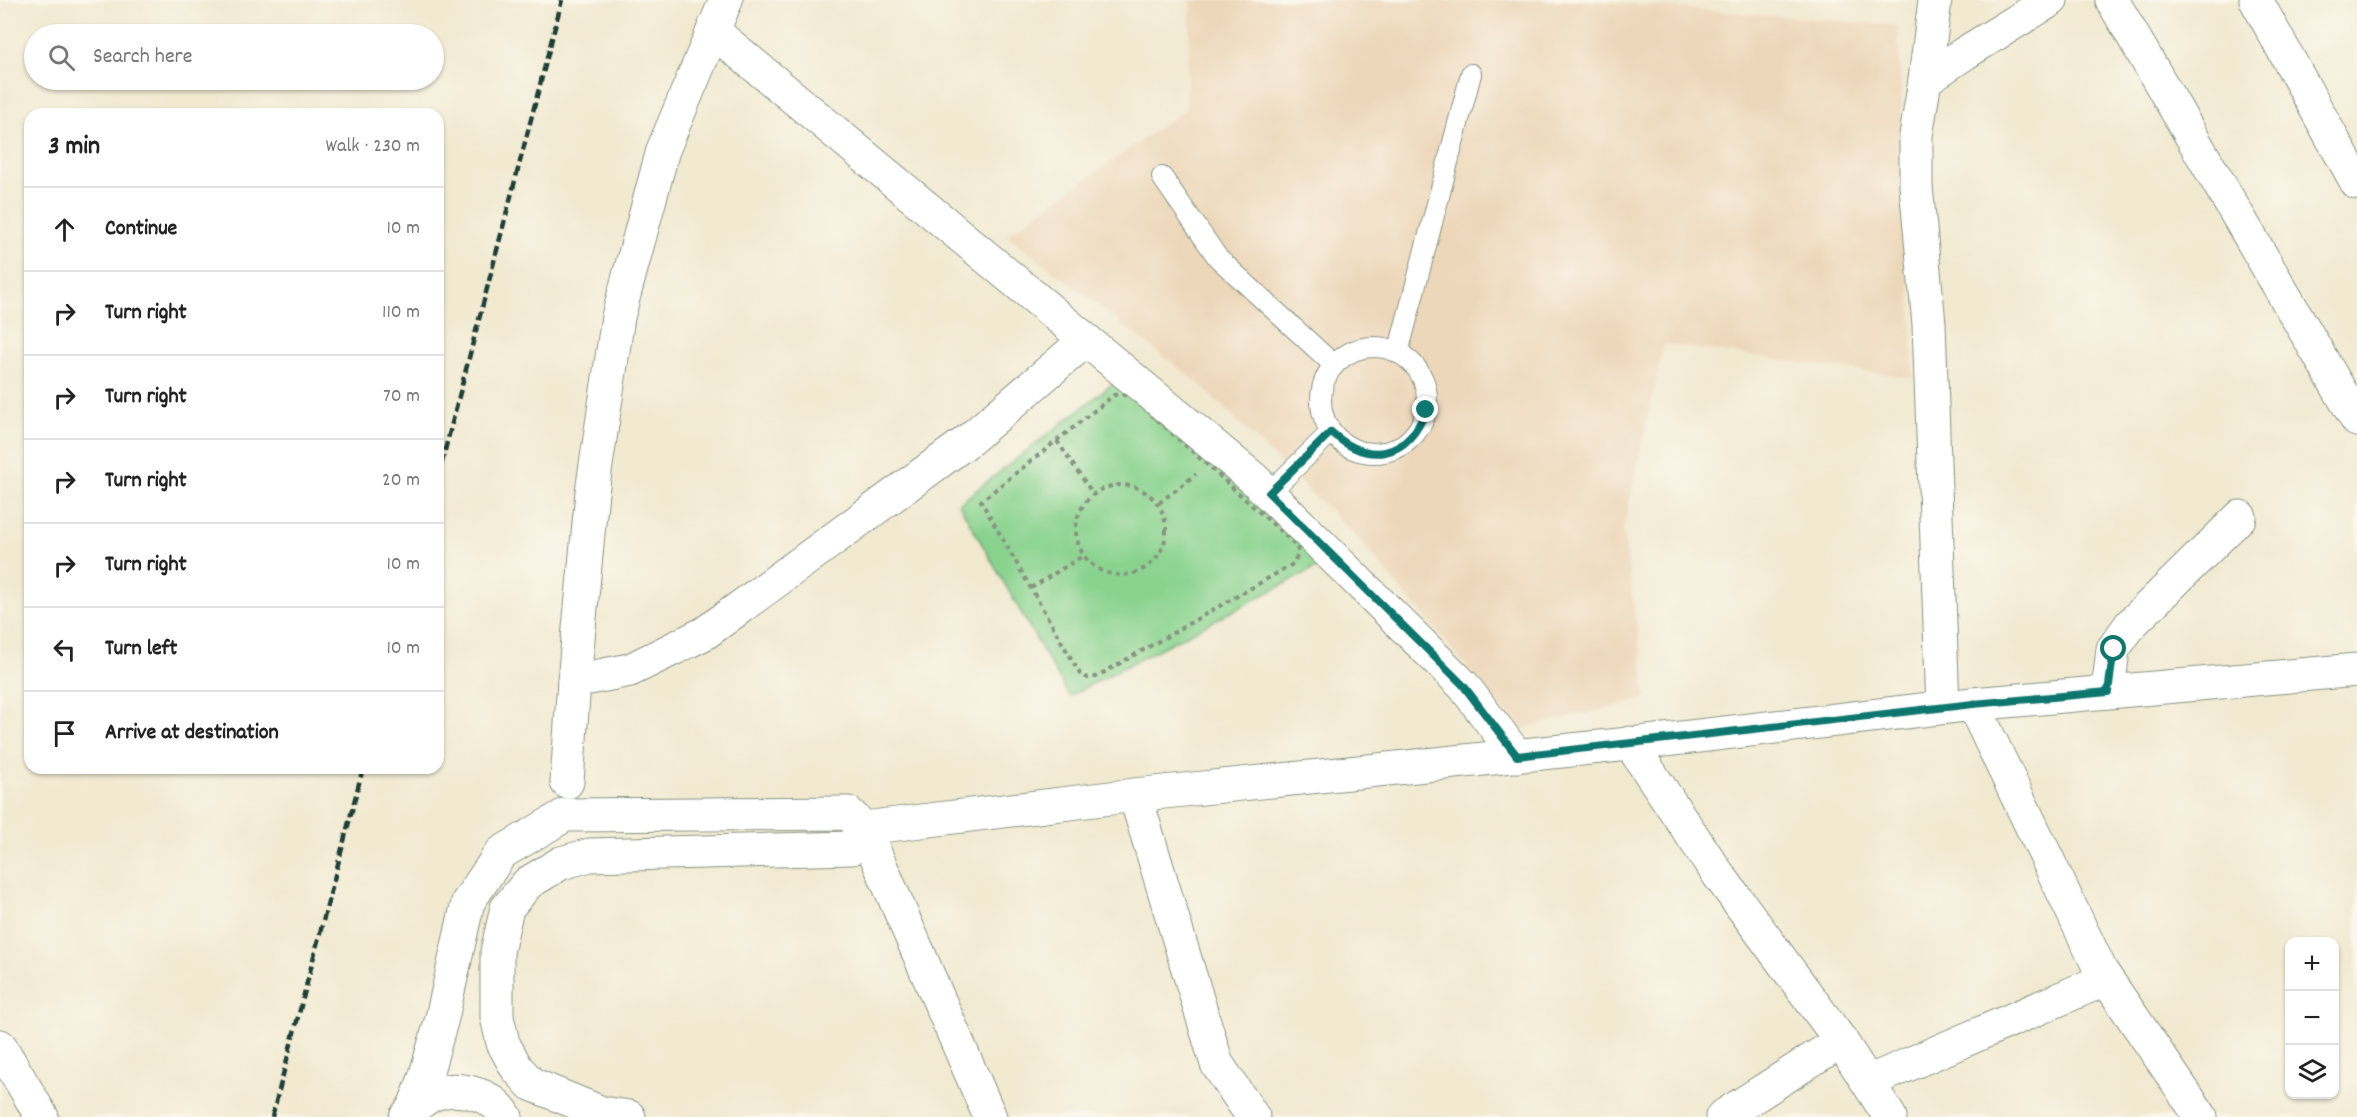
<!DOCTYPE html>
<meta charset="utf-8">
<style>
body{margin:0;font-family:Dekko,sans-serif;background:#f6f6f6;color:#222}
.controls{position:absolute;right:18px;bottom:18px;display:grid;overflow:hidden;border-radius:12px;box-shadow:0 2px 4px #0004}
.controls button{width:54px;height:54px;display:grid;place-items:center;padding:0;border:0;border-bottom:2px solid #e0e0e0;background:#fff;color:#222;font:30px sans-serif}
.stop{position:absolute;width:18px;height:18px;margin:-14px;border:4px solid #0f766e;border-radius:50%;background:#fff}
.stop.end{background:#0f766e;border-color:#fff;box-shadow:0 2px 6px #0008}
.list{margin:0;padding:0;list-style:none}
h2{display:flex;justify-content:space-between;align-items:center;height:78px;margin:0;padding:0 24px;font-size:26px}
h2 small{font-size:20px;font-weight:400;color:#767676}
.list li{display:grid;grid-template-columns:39px 1fr auto;gap:18px;align-items:center;box-sizing:border-box;height:84px;padding:0 24px;border-top:2px solid #e0e0e0}
.list b{display:block;font-size:22px;white-space:nowrap}
.list em{font-size:20px;font-style:normal;color:#767676}
.icon{flex:none;width:33px;height:33px;fill:none;stroke:currentColor;stroke-width:2;stroke-linecap:round;stroke-linejoin:round}
.map{position:relative;flex:none;width:2357px;height:1117px;overflow:hidden}
.search{position:absolute;background:#fff;box-shadow:0 2px 4px #0004;left:24px;top:24px;width:420px;height:66px;display:flex;align-items:center;gap:15px;box-sizing:border-box;padding:0 21px;border-radius:33px;color:#767676;font-size:22px}
.panel{position:absolute;background:#fff;box-shadow:0 2px 4px #0004;left:24px;top:108px;width:420px;height:666px;border-radius:18px}
.map>svg:first-child{display:block}
.built{fill:#edd7ba}
.green{fill:#8ad38f;stroke:#548862;stroke-width:1.5}
.lines{fill:none;stroke-linecap:round;stroke-linejoin:round}
.lane-casing{stroke:#889382;stroke-width:22}
.street-casing{stroke:#889382;stroke-width:35}
.secondary-casing{stroke:#889382;stroke-width:35}
.path{stroke:#889382;stroke-width:4;stroke-dasharray:4.5 4.5;stroke-linecap:butt}
.lane{stroke:#fff;stroke-width:20}
.street{stroke:#fff;stroke-width:33}
.secondary{stroke:#fff;stroke-width:33}
.rail{stroke:#1f3d34;stroke-width:4.5;stroke-dasharray:9 4.5;stroke-linecap:butt}
.route{stroke:#0f766e;stroke-width:8}
</style>
<div class="map">
<svg width="2357" height="1117" viewBox="0 0 2357 1117">
<rect width="100%" height="100%" fill="#fbf7ec"/>
<filter id="ink" filterUnits="userSpaceOnUse"><feTurbulence type="fractalNoise" baseFrequency=".0167" numOctaves="2"/><feDisplacementMap in="SourceGraphic" scale="12" xChannelSelector="R" yChannelSelector="G"/><feConvolveMatrix kernelMatrix="1 2 1 2 8 2 1 2 1" color-interpolation-filters="sRGB"/></filter>
<filter id="wash" filterUnits="userSpaceOnUse"><feTurbulence type="fractalNoise" baseFrequency=".008" numOctaves="4" result="noise"/><feDisplacementMap in="SourceGraphic" scale="24" xChannelSelector="R" yChannelSelector="G"/><feGaussianBlur stdDeviation="1.35" result="paint"/><feColorMatrix in="noise" values="0 0 0 0 0 0 0 0 0 0 0 0 0 0 0 0 0 1.4 0 .05"/><feComposite in="paint" operator="in"/></filter>
<g filter="url(#wash)">
<rect width="100%" height="100%" fill="#f1e9d0"/>
<polygon class="built" points="1191,0 1579,0 1898,26 1914,378 1664,344 1623,530 1647,699 1519,729 1356,536 1197,382 1007,235 1186,109"/>
<polygon class="green" points="1120,378 1327,562 1069,696 959,504"/>
</g>
<g filter="url(#ink)">
<g class="lines">
<defs>
<g id="lane">
<polyline points="1162,177 1218,258 1334,365"/>
<circle cx="1374" cy="400" r="53"/>
<polyline points="1398,353 1471,74"/>
<polyline points="1269,493 1331,432"/>
</g>
<g id="street">
<polyline points="2112,0 2357,420"/>
<polyline points="2256,0 2357,183"/>
<polyline points="713,31 1254,479 1463,685 1517,756"/>
<polyline points="1925,80 1935,0"/>
<polyline points="574,681 630,670 705,633 969,440 1086,340"/>
<polyline points="2108,692 2113,649 2131,624 2240,517"/>
<polyline points="1943,707 1929,324 1916,186 1916,136 1925,80 1965,53 2051,0"/>
<polyline points="1630,743 1718,874 1841,1041 1890,1117"/>
<polyline points="1135,795 1217,1064 1253,1117"/>
<polyline points="864,828 990,1117"/>
<polyline points="1868,1082 2106,979"/>
<polyline points="1722,1117 1841,1041"/>
</g>
<g id="secondary">
<polyline points="1973,704 2101,971 2201,1117"/>
<polyline points="567,782 574,681 592,492 618,317 663,150 726,0"/>
<polyline points="0,1046 42,1117"/>
<path d="M414 1107C419 1104 424 1099 430 1096 454 1084 492 1092 506 1117"/>
<polyline points="406,1117 414,1107 425,1078 442,1018 468,902 501,853 565,815 848,813 864,828 1135,795 1639,743 1973,704 2357,670"/>
<polyline points="629,1117 602,1113 531,1084 516,1067 503,1043 497,1017 497,952 507,908 528,883 561,863 590,855 852,848 864,828"/>
</g>
</defs>
<use href="#lane" class="lane-casing"/>
<use href="#street" class="street-casing"/>
<use href="#secondary" class="secondary-casing"/>
<g class="path">
<polygon points="1122,394 1133,398 1297,546 1298,554 1293,564 1096,677 1088,678 1080,674 981,501 1114,395"/>
<polyline points="1057,441 1093,494"/>
<circle cx="1121" cy="530" r="45"/>
<polyline points="1159,503 1196,474"/>
<polyline points="1031,588 1084,555"/>
</g>
<use href="#lane" class="lane"/>
<use href="#street" class="street"/>
<use href="#secondary" class="secondary"/>
<g class="rail">
<polyline points="438,477 562,0"/>
<polyline points="272,1117 363,768"/>
</g>
</g>
</g>
<g class="lines" filter="url(#ink)">
<path class="route" d="M1426 410C1408 458 1369 466 1331 432L1269 493 1463 685 1517 756 1973 704 2108 692 2114 649"/>
</g>
</svg>
<div class="controls">
<button>+</button>
<button>−</button>
<button><svg class="icon" aria-label="layers" viewBox="0 0 24 24"><path d="M12 4l9 5-9 5-9-5zM3 14l9 5 9-5"/></svg></button>
</div>
<div class="stop" style="left:2114px;top:649px"></div>
<div class="stop end" style="left:1426px;top:410px"></div>
<div class="search"><svg class="icon" aria-label="search" viewBox="0 0 24 24"><circle cx="10" cy="10" r="6"/><path d="M15 15l6 6"/></svg>Search here</div>
<section class="panel">
<h2>3 min<small>Walk · 230 m</small></h2>
<ul class="list">
<li><svg class="icon" aria-label="ahead" viewBox="0 0 24 24"><path d="M12 20V5M6 11l6-6 6 6"/></svg><div><b>Continue</b></div><em>10 m</em></li>
<li><svg class="icon" aria-label="right" viewBox="0 0 24 24"><path d="M7 20v-9h11M14 6l5 5-5 5"/></svg><div><b>Turn right</b></div><em>110 m</em></li>
<li><svg class="icon" aria-label="right" viewBox="0 0 24 24"><path d="M7 20v-9h11M14 6l5 5-5 5"/></svg><div><b>Turn right</b></div><em>70 m</em></li>
<li><svg class="icon" aria-label="right" viewBox="0 0 24 24"><path d="M7 20v-9h11M14 6l5 5-5 5"/></svg><div><b>Turn right</b></div><em>20 m</em></li>
<li><svg class="icon" aria-label="right" viewBox="0 0 24 24"><path d="M7 20v-9h11M14 6l5 5-5 5"/></svg><div><b>Turn right</b></div><em>10 m</em></li>
<li><svg class="icon" aria-label="left" viewBox="0 0 24 24"><path d="M17 20v-9H6M10 6l-5 5 5 5"/></svg><div><b>Turn left</b></div><em>10 m</em></li>
<li><svg class="icon" aria-label="arrive" viewBox="0 0 24 24"><path d="M6 21V4h12l-3 4 3 4H6"/></svg><div><b>Arrive at destination</b></div></li>
</ul>
</section>
</div>
